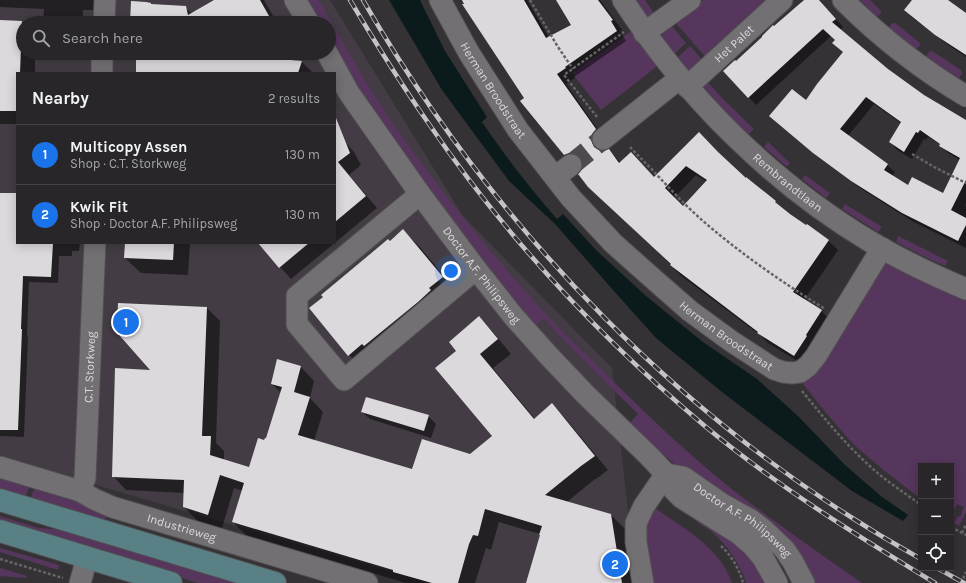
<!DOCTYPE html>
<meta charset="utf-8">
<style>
body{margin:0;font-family:Karla,sans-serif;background:#302e30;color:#f1f3f6}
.controls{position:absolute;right:12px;bottom:12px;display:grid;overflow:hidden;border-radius:0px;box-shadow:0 2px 10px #0003}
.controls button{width:36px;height:36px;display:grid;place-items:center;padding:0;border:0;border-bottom:1px solid #444345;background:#282628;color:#f1f3f6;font:20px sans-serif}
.you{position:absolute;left:451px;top:271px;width:14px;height:14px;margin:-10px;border:3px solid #fff;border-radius:50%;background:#1a73e8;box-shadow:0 0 0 6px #1a73e833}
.badge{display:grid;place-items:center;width:26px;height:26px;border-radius:50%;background:#1a73e8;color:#fff;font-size:13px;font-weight:700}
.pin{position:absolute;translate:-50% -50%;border:2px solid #fff;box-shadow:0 1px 4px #0006}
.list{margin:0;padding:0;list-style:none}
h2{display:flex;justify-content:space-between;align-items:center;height:52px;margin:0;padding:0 16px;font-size:17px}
h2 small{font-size:13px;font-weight:400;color:#a5a5a8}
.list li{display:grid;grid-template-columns:26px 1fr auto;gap:12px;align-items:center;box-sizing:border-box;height:60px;padding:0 16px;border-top:1px solid #444345}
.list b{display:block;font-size:15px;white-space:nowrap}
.list p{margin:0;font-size:13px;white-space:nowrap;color:#a5a5a8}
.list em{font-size:13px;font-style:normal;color:#a5a5a8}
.icon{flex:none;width:22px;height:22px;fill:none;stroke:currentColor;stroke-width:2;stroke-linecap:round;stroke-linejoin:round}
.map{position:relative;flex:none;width:966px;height:583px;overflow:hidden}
.search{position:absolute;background:#282628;box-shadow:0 2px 10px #0003;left:16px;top:16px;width:320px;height:44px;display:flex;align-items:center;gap:10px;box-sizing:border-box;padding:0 14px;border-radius:22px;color:#a5a5a8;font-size:15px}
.panel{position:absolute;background:#282628;box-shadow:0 2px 10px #0003;left:16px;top:72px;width:320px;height:172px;border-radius:0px}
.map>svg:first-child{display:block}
.built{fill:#433c44;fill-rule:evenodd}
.green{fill:#56365d}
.water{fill:#0b1b1c}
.shadow{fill:#0007;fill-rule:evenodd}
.building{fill:#dcd9dd;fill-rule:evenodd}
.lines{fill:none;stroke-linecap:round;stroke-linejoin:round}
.minor-tunnel{stroke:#4e4b4f;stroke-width:21;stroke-dasharray:21 10;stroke-linecap:butt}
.minor-casing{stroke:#524f52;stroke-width:23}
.major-casing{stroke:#524f52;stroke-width:24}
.path{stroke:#676468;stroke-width:2.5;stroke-dasharray:3 2;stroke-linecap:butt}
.minor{stroke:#737074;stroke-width:21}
.major{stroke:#598185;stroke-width:22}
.rail-casing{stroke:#c5c3c6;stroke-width:4.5}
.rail{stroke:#353236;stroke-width:3;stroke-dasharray:9;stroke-linecap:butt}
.labels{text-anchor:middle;stroke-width:4;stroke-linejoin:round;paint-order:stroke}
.street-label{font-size:12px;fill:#dbd9db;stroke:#353236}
</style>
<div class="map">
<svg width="966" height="583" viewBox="0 0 966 583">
<rect width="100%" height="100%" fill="#353236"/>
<path class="built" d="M0 0H330L463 216 612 368 636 583H431L0 457ZM23 23H329V53H23ZM17 73H335V243H17Z"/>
<g class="green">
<path d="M305 0H319C343 43 368 87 396 128 442 193 492 255 546 314 564 334 584 352 603 371 645 413 688 454 734 491 776 523 819 553 862 583H810L629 424 638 414 637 413 589 366 544 319H543L534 327 507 295 383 129 329 43V23H318Z"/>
<polygon points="636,0 645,0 655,15 652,16 646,16"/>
<polygon points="703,0 775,0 708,60 674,21"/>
<polygon points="860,0 870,0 881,11 881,13 877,17"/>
<polygon points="892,23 895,23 920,43 920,45 916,50 889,28"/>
<path d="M670 24 686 43 671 57C663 43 656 37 670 24Z"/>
<polygon points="634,29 660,64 601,110 572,73"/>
<polygon points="690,46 705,63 688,78 674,61"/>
<polygon points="932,51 961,70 962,73 959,78 926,57 929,52"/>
<polygon points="704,78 723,99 754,129 749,134 729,115 699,82"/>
<polygon points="768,142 790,163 787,167 764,147"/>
<polygon points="805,175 830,193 826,198 802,179"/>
<polygon points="845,204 882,227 878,232 842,209"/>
<polygon points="898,236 948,261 945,266 929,259 896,242"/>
<polygon points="888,261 966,295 966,512 959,526 954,523 958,516 960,517 964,507 957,504 953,513 955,515 952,522 951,521 951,466 921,466 921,499 886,472 853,444 827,414 803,384 803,379 879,265"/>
<polygon points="0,478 29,487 26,496 0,488"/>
<polygon points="34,489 108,511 105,520 31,497"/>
<path d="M655 508C684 529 720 547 732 583H652C650 567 643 544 646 529 647 521 651 515 655 508Z"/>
<polygon points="0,516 39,528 76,531 250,583 198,583 0,523"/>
<path d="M694 518 732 534 771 583H746C740 563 727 545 711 531 706 527 697 524 694 518Z"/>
<polygon points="0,548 59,565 58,570 0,552"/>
<polygon points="0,568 27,576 26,578 0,576"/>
</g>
<path class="water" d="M389 0H420L445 51 487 117 482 122C505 156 530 188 557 219L563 214 597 251 646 296 703 342 757 379 799 417 845 465 882 497 901 510 908 515 903 521 852 491 722 392 656 338 613 290 555 224 509 181 442 90Z"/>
<g class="shadow">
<polygon points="0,0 104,0 104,10 83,10 83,23 43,23 44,9 0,7"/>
<polygon points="216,0 264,0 277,23 131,23 152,5 185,7 192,14"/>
<path d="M463 0H527L549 38 572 25 558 0H600L622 30 620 31 626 41 574 77 575 78 566 84 605 140 601 144 600 151 604 152 609 150 621 163 654 178 699 133 727 162 781 208 828 240 838 250 804 300 821 311 831 320 804 365 768 343 760 335 680 275 583 170 584 163 580 162 574 165 564 155 525 99ZM696 175 707 182 683 207 674 198Z"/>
<path d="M803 0H819L843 27 840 30 888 70 924 96 966 121V203L965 205 966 206V248L912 221 860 188 822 160 778 123 806 101 844 53 834 43 836 41 831 36 756 105 725 71 736 62 802 3 801 2ZM874 104 902 124 890 142 897 150 912 159 924 139 926 140 928 137 941 145 948 153 960 160 943 195 908 186 892 176 895 172 887 165 848 136Z"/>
<polygon points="913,0 932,0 966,14 966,57 944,42 913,18 905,10"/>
<polygon points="0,21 22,22 23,23 23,53 35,53 35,73 17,73 17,124 0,124"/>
<polygon points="160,53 292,53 296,62 302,62 313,73 137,73 159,61"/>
<polygon points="335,131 354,152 361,165 349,175 377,208 291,279 280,267 259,243 335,243"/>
<polygon points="0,194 17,194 17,243 80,243 79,251 72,251 72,256 59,256 58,283 29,282 27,336 28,337 24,437 0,436"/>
<polygon points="403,231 419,246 458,293 365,371 349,355 310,308"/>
<polygon points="126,243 190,243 188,275 141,273 125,258"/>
<polygon points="207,308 220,321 216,443 224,451 224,460 250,468 267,440 281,393 272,384 301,367 314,381 310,398 323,412 314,441 413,470 470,455 493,436 457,351 479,318 492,331 511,354 493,368 535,419 552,405 566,419 608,470 596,479 595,479 567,502 611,515 625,529 633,583 527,583 541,536 540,534 499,522 491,550 486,548 475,583 406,583 247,536 233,522 243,491 234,488 222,528 198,521 184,507 185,493 126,490 113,476 153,371 118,327"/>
<polygon points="362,412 428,416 436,424 431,438 370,419"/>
</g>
<g class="building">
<polygon points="214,0 260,0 273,23 130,23 131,1 146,2 151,3 151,4 186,6 188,15"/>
<path d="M462 0H524L546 38 571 25 556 0H598L613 20 611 21 617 31 565 67 566 68 557 74 596 129 592 134 591 140 594 147 599 150 604 151 609 149 619 163 631 152 654 177 699 132 718 152 746 178V177L776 201 775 202 790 214 806 225 807 224 829 240 793 292 822 310 806 335 807 336 794 356 757 333 758 332 670 265 671 264 588 187 578 174 582 169 583 163 581 158 575 154 569 153 564 155 520 101 524 98 462 4H464ZM686 166 707 180 683 206 665 188Z"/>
<path d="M804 0H819L836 19 832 22 888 69 924 95 966 120V180L951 210 966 218V225L958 241 902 213 851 181 813 153 769 116 792 89 806 100 817 84 843 52 832 43 835 40 823 29 748 98 723 71 735 60 736 61 762 37V36L773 25 774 26ZM866 97 901 122 889 142 904 152 916 132 918 133 920 130 940 144 939 146 960 158 943 193 912 177 908 185 884 170 888 164 840 129Z"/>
<polygon points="912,0 948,0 966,13 966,55 935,35 904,10"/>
<polygon points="0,20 22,21 20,73 17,73 17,111 0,111"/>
<polygon points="219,53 287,53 291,60 302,61 298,73 215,73 215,72 204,72 204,73 136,73 136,59 168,60 169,55 221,57"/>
<polygon points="335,118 336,118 350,153 338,162 366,196 335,222"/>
<polygon points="0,193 17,193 17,243 53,243 51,277 23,276 21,329 22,329 18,430 0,430"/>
<polygon points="403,229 443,277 429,288 431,290 418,302 364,346 362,344 348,356 309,308 323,297 321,295 375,250 388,239 390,241"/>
<polygon points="125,243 174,243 173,260 124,258"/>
<polygon points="258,243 309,243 279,268"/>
<polygon points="118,303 207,307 202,436 211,436 210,455 249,467 258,438 264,440 265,438 266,438 282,387 271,384 277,359 301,366 294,392 310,397 298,435 412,469 422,439 470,454 492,436 435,368 456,351 449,342 479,316 498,339 480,354 534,419 552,403 595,456 581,466 545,495 611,514 622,583 526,583 540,535 539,535 542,526 485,509 478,536 473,535 469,544 458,583 432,583 393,572 393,570 232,522 244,483 220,475 208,515 183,507 184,480 112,477 115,368 150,370 120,336 121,328 117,327"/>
<polygon points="366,397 429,415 424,431 361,412"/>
</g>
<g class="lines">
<polyline class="minor-tunnel" points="571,165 603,139"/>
<defs>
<g id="minor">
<polyline points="295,0 309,23"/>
<path id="s1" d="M440 0 469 53 518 130 571 198 613 243 650 276 690 311 731 341 774 369 783 372 792 373 800 372 808 366 816 356 882 248"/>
<path id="s2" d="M623 0C685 96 772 183 871 242 901 260 933 275 966 289"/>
<path d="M843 0C880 37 921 69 966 96"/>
<polyline points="104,23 105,0"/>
<polyline points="644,33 690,0"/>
<path id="s3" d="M327 53 349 93 420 194 476 269 514 317 548 355 585 394 650 457 666 474 673 489 682 498 693 505 738 533 752 545 763 558 777 583"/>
<polyline points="102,73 102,53"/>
<path id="s4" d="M687 87 782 0"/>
<polyline points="603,139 680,78"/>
<polyline points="555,177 571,165"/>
<polyline points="420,194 297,296 297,324 344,380 476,269"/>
<path id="s5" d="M0 467 80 491 94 499 112 507 367 583"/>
<path id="s6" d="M666 474 683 477 722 504 751 520 764 530 785 550 793 562 804 583"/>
<path id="s7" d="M80 491 85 478 95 243"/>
<polyline points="80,583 87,558"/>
<polyline points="643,583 636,542 636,523 644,506 666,474"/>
</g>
<g id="major">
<polyline points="0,500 275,583"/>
<polyline points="0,531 171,583"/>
</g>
</defs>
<use href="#minor" class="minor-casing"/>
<use href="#major" class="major-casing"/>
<g class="path">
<polyline points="530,0 558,47 573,69"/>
<polyline points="597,117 564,75 624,32"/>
<path d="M630 147C639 157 649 166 658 176 672 191 687 207 703 221 741 254 782 282 825 309"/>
<polyline points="912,154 936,168 966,183"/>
<path d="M802 391C824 418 846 445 872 468 887 482 905 493 921 505"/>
<polyline points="951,527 966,535"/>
<polyline points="962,533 966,524"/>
<path d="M721 546C731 555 740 570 743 583"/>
<polyline points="0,559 63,578"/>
<polyline points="961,583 966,572"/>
</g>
<use href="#minor" class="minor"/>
<use href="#major" class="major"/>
<defs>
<g id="rail">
<path d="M350 0C375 42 401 84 429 124 506 237 601 339 706 427 777 486 856 535 935 583"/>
<path d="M363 0C497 232 686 428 921 559"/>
<polyline points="937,568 964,583"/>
</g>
</defs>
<use href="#rail" class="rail-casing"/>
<use href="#rail" class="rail"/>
</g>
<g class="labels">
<g class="street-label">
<text dy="4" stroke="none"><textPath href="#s4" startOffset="64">Het Palet</textPath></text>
<text dy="4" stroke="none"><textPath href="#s1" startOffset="105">Herman Broodstraat</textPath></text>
<text dy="4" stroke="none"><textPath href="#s2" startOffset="247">Rembrandtlaan</textPath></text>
<text dy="4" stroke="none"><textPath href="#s3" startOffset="271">Doctor A.F. Philipsweg</textPath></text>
<text dy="4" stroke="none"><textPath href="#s1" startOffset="446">Herman Broodstraat</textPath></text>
<text dy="4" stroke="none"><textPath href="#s7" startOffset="125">C.T. Storkweg</textPath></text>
<text dy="4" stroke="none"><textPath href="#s6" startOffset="91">Doctor A.F. Philipsweg</textPath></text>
<text dy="4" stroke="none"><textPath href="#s5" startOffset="192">Industrieweg</textPath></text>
</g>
</g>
</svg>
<div class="controls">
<button>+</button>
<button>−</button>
<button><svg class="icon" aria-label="locate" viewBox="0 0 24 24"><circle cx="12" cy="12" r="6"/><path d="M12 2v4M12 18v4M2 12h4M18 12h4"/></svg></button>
</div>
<div class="you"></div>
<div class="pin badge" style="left:126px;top:322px">1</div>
<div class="pin badge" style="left:615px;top:564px">2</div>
<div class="search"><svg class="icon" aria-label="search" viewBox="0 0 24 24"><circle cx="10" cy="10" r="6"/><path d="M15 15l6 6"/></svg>Search here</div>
<section class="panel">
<h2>Nearby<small>2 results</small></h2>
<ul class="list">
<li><span class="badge">1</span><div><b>Multicopy Assen</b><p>Shop · C.T. Storkweg</p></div><em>130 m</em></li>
<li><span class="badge">2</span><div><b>Kwik Fit</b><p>Shop · Doctor A.F. Philipsweg</p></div><em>130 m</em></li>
</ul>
</section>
</div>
